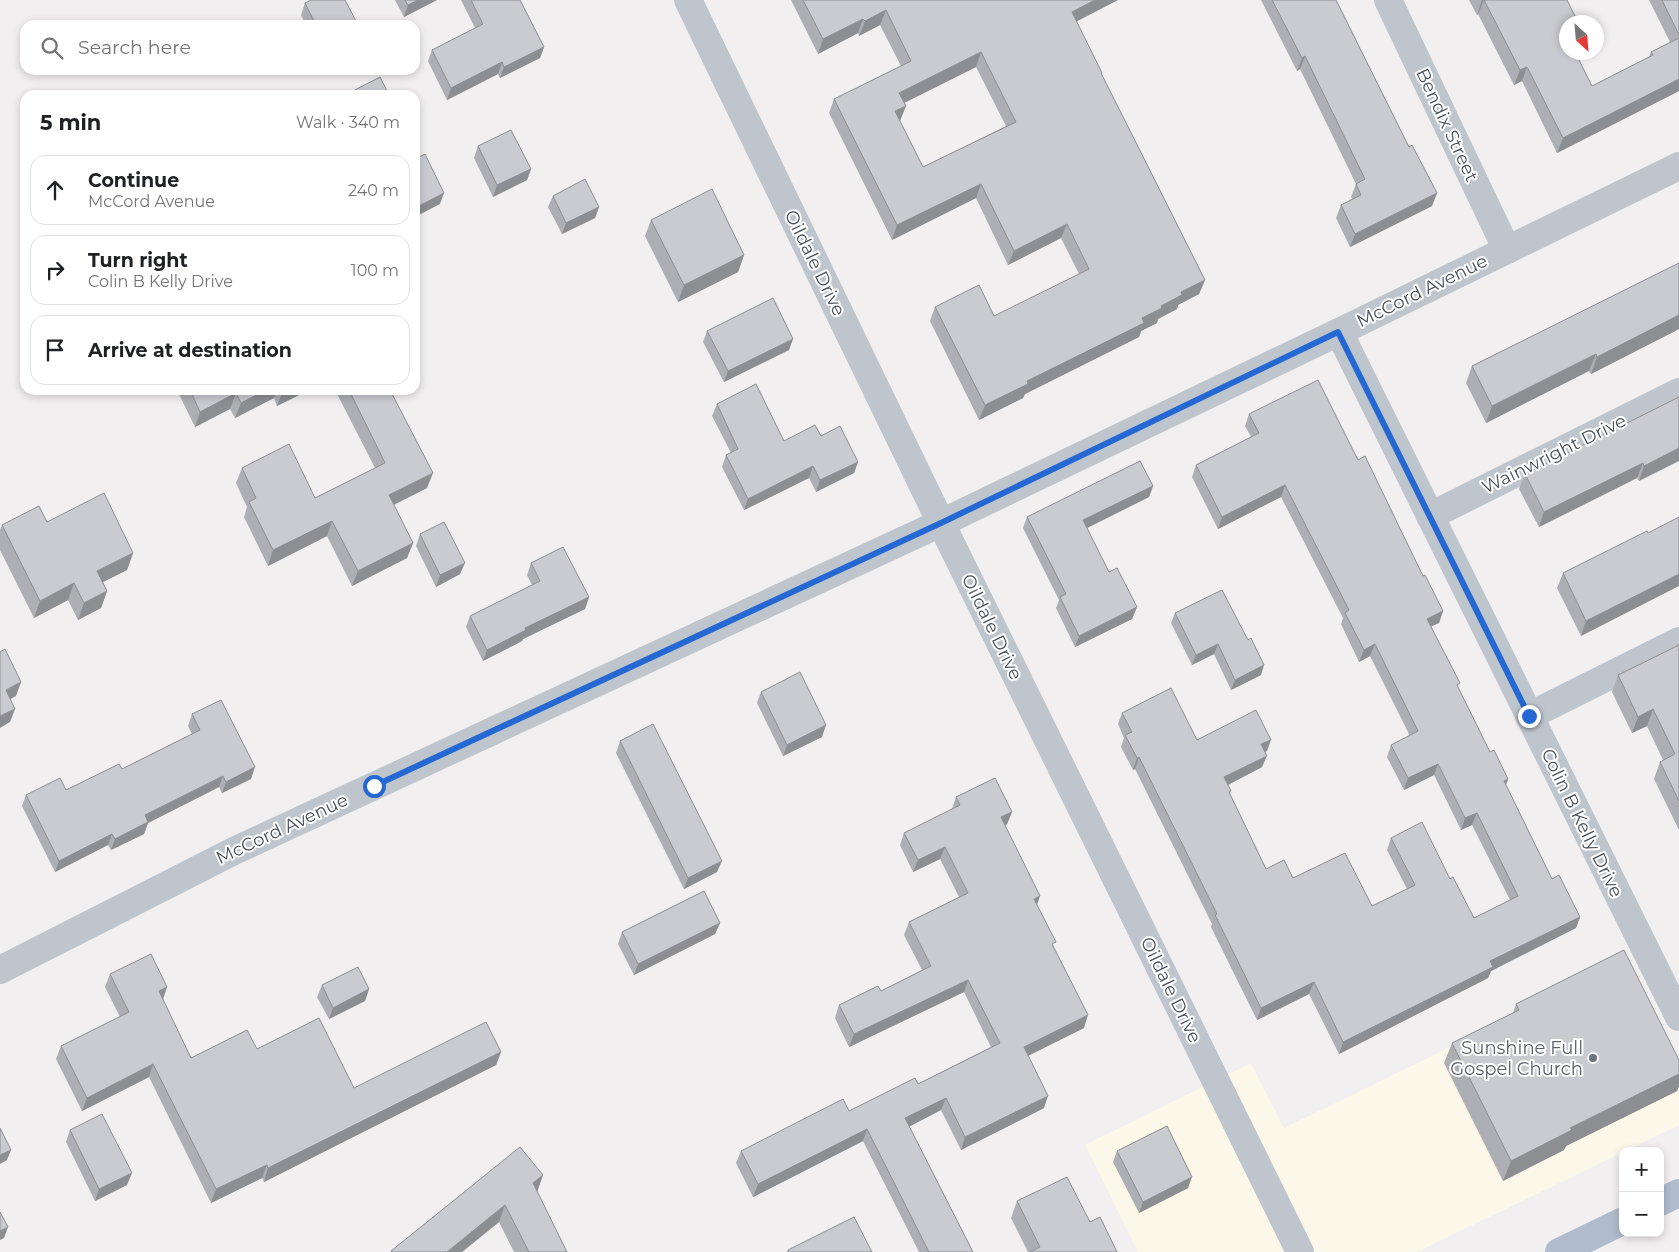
<!DOCTYPE html>
<meta charset="utf-8">
<style>
body{margin:0;font-family:Montserrat,sans-serif;background:#f6f6f6;color:#202124}
.controls{position:absolute;right:15px;bottom:15px;display:grid;overflow:hidden;border-radius:10px;box-shadow:0 2px 8px #0003}
.controls button{width:45px;height:45px;display:grid;place-items:center;padding:0;border:0;border-bottom:1px solid #e0e0e0;background:#fff;color:#202124;font:25px sans-serif}
.compass{position:absolute;left:1559px;top:15px;width:45px;height:45px;border-radius:50%;background:#fff;box-shadow:0 2px 8px #0003;rotate:154deg}
.stop{position:absolute;width:15px;height:15px;margin:-11px;border:4px solid #2568d4;border-radius:50%;background:#fff}
.stop.end{background:#2568d4;border-color:#fff;box-shadow:0 1px 5px #0008}
.list{margin:0;padding:0;list-style:none}
h2{display:flex;justify-content:space-between;align-items:center;height:65px;margin:0;padding:0 20px;font-size:21px}
h2 small{font-size:16px;font-weight:400;color:#757577}
.list li{display:grid;grid-template-columns:32px 1fr auto;gap:15px;align-items:center;box-sizing:border-box;height:70px;margin:0 10px 10px;padding:0 10px;border:1px solid #e0e0e0;border-radius:15px}
.list b{display:block;font-size:19px;white-space:nowrap}
.list p{margin:0;font-size:16px;white-space:nowrap;color:#757577}
.list em{font-size:16px;font-style:normal;color:#757577}
.icon{flex:none;width:28px;height:28px;fill:none;stroke:currentColor;stroke-width:2;stroke-linecap:round;stroke-linejoin:round}
.map{position:relative;flex:none;width:1679px;height:1252px;overflow:hidden}
.search{position:absolute;background:#fff;box-shadow:0 2px 8px #0003;left:20px;top:20px;width:400px;height:55px;display:flex;align-items:center;gap:12px;box-sizing:border-box;padding:0 18px;border-radius:15px;color:#757577;font-size:19px}
.panel{position:absolute;background:#fff;box-shadow:0 2px 8px #0003;left:20px;top:90px;width:400px;height:305px;border-radius:15px}
.map>svg:first-child{display:block}
.commercial{fill:#fbf7e9}
.lines{fill:none;stroke-linecap:round;stroke-linejoin:round}
.minor{stroke:#bec5cd;stroke-width:28}
.major{stroke:#b0bccc;stroke-width:28}
.wall{fill:#adafb4;fill-rule:evenodd}
.shaded-wall{fill:#8d8e92}
.building{fill:#c9cbd1;stroke:#8d8e92;fill-rule:evenodd}
.route{stroke:#2568d4;stroke-width:6}
.worship-dot{fill:#6b7280;stroke:#fff;stroke-width:2}
.labels{text-anchor:middle;stroke-width:4;stroke-linejoin:round;paint-order:stroke}
.street-label{font-size:18px;fill:#48515b;stroke:#fff}
.worship-label{font-size:18px;fill:#5b616d;stroke:#fff;text-anchor:end}
</style>
<div class="map">
<svg width="1679" height="1252" viewBox="0 0 1679 1252">
<rect width="100%" height="100%" fill="#f1efef"/>
<polygon class="commercial" points="1619,965 1679,1083 1679,1125 1417,1252 1138,1252 1085,1145 1251,1063 1284,1128"/>
<g class="lines">
<g class="minor">
<polyline points="688,0 941,523 1300,1252"/>
<polyline points="1388,0 1507,250"/>
<polyline points="1339,332 1679,1017"/>
<polyline points="1430,516 1679,392"/>
<polyline points="1529,716 1679,641"/>
<polyline points="0,970 234,851 941,523 1339,332 1679,166"/>
</g>
<g class="major">
<polyline points="1660,1202 1679,1193"/>
<polyline points="1559,1252 1623,1221"/>
</g>
</g>
<g class="wall">
<polygon points="395,0 437,0 404,17"/>
<polygon points="461,0 520,0 544,47 540,58 500,78 498,74 447,100 428,61 432,50 475,28"/>
<path d="M791 0H1118L1076 21 1102 73 1101 75 1205 280 1199 294 1178 305 1177 309 1158 319 1157 323 1141 331 1139 337 1025 394 1023 398 979 420 930 321 935 307 994 316 1079 274 1061 238 1008 265 976 198 892 240 829 113 834 99 901 66 880 25 859 36 858 33 818 54ZM976 67 1006 126 923 167 900 121 904 103Z"/>
<polygon points="1261,0 1336,0 1409,147 1437,193 1432,206 1350,247 1336,218 1341,205 1352,199 1351,197 1356,184 1300,69 1297,71"/>
<polygon points="1469,0 1567,0 1566,52 1579,52 1576,54 1592,86 1649,57 1651,52 1670,42 1649,0 1679,0 1679,91 1557,153 1522,81 1514,85 1478,14 1477,15"/>
<polygon points="305,3 358,25 306,25 301,15"/>
<polygon points="478,146 531,169 527,180 493,197 474,158"/>
<polygon points="553,196 599,207 595,218 562,234 548,207"/>
<polygon points="651,220 744,255 738,272 678,302 645,236"/>
<polygon points="1679,263 1679,329 1591,374 1589,371 1486,423 1466,383 1472,366"/>
<polygon points="707,331 789,350 724,382 703,342"/>
<polygon points="177,390 309,390 277,406 274,398 235,418 230,409 195,427"/>
<polygon points="335,390 390,390 427,488 394,505 413,543 407,558 352,586 327,536 268,566 244,517 247,507 236,483 242,468 315,498 375,468"/>
<polygon points="1679,397 1639,481 1637,478 1539,527 1519,489 1525,474"/>
<polygon points="717,404 784,441 821,436 858,462 854,473 816,492 809,478 744,510 722,467 726,455 731,453 712,416"/>
<polygon points="1249,414 1358,460 1443,611 1439,623 1431,626 1458,688 1490,752 1508,779 1506,785 1552,879 1580,917 1576,928 1491,971 1488,978 1339,1054 1309,994 1257,1020 1211,927 1212,924 1135,769 1133,770 1121,747 1124,738 1118,724 1122,713 1197,740 1267,751 1265,752 1262,767 1228,785 1230,794 1266,869 1372,906 1407,889 1387,850 1391,838 1450,879 1474,918 1510,900 1472,825 1461,830 1434,775 1404,790 1387,757 1391,745 1410,736 1370,656 1359,662 1341,624 1343,618 1281,497 1218,529 1192,477 1196,465 1251,437 1245,426"/>
<polygon points="1153,486 1149,497 1087,528 1109,572 1137,607 1132,619 1075,647 1056,608 1059,600 1023,528 1027,517"/>
<polygon points="47,522 133,553 127,570 103,582 107,591 101,608 78,620 68,600 34,618 0,550 0,530 2,525"/>
<polygon points="1648,533 1581,636 1557,588 1563,573"/>
<polygon points="420,534 460,574 436,587 416,546"/>
<polygon points="531,563 589,597 585,609 523,639 522,641 483,661 466,627 470,616 532,585 527,575"/>
<polygon points="1175,613 1261,675 1231,690 1214,654 1192,665 1171,623"/>
<polygon points="1679,645 1679,830 1654,779 1660,762 1663,760 1647,726 1632,733 1612,692 1618,675"/>
<polygon points="761,692 822,737 783,756 757,703"/>
<polygon points="192,714 251,779 222,793 219,787 148,823 144,834 111,850 108,845 55,872 22,806 26,795 66,790 122,769 192,734 188,726"/>
<polygon points="620,741 717,872 684,889 616,753"/>
<polygon points="956,797 1012,812 1007,824 1005,826 1054,947 1084,1028 1028,1055 1044,1108 961,1150 941,1110 909,1126 973,1252 919,1252 863,1141 753,1197 736,1163 741,1151 849,1111 918,1084 991,1047 964,992 849,1047 835,1018 839,1005 881,991 922,970 904,935 909,922 959,897 940,859 913,872 900,845 904,833 952,809"/>
<polygon points="720,923 715,934 634,975 618,944 622,932"/>
<polygon points="110,974 167,987 163,1000 191,1058 257,1049 354,1088 501,1052 496,1065 264,1182 262,1178 211,1203 149,1077 82,1111 56,1059 61,1046 120,1017 105,987"/>
<polygon points="322,985 369,989 365,1001 329,1019 317,997"/>
<polygon points="1516,1004 1679,1074 1679,1086 1677,1091 1566,1146 1564,1150 1503,1181 1444,1063 1452,1043 1513,1013"/>
<polygon points="70,1130 127,1185 95,1201 66,1142"/>
<polygon points="1117,1151 1188,1188 1139,1213 1113,1162"/>
<polygon points="543,1175 537,1191 567,1252 514,1252 499,1222 462,1252 391,1252 391,1251"/>
<polygon points="1017,1201 1090,1222 1117,1252 1028,1252 1011,1218"/>
</g>
<g class="shaded-wall">
<polygon points="418,0 437,0 404,17 408,5"/>
<polygon points="1095,0 1118,0 1066,27 1072,12"/>
<polygon points="1482,0 1484,0 1478,14 1477,15"/>
<polygon points="886,10 880,25 859,36 865,21"/>
<polygon points="863,19 858,33 818,54 823,39"/>
<polygon points="544,47 540,58 500,78 504,67"/>
<polygon points="981,52 976,67 894,108 899,93"/>
<polygon points="1305,56 1300,69 1297,71 1302,58"/>
<polygon points="502,62 498,74 447,100 451,88"/>
<polygon points="1527,67 1522,81 1514,85 1520,70"/>
<polygon points="1679,79 1679,91 1557,153 1563,138"/>
<polygon points="906,106 900,121 890,126 895,111"/>
<polygon points="531,169 527,180 493,197 497,185"/>
<polygon points="981,184 976,198 892,240 897,225"/>
<polygon points="444,193 440,204 415,217 415,208"/>
<polygon points="1437,193 1432,206 1350,247 1355,234"/>
<polygon points="599,207 595,218 562,234 566,223"/>
<polygon points="1067,224 1061,238 1008,265 1014,251"/>
<polygon points="744,255 738,272 678,302 684,285"/>
<polygon points="1205,280 1199,294 1178,305 1177,309 1158,319 1157,323 1141,331 1139,337 1025,394 1023,398 979,420 985,405 1027,381 1142,318 1181,292"/>
<polygon points="1679,313 1679,329 1591,374 1597,357"/>
<polygon points="793,339 789,350 724,382 728,371"/>
<polygon points="1596,354 1589,371 1486,423 1492,406"/>
<polygon points="266,390 277,390 274,398 235,418 241,403"/>
<polygon points="283,390 309,390 277,406"/>
<polygon points="236,393 230,409 195,427 200,412"/>
<polygon points="1679,448 1679,461 1639,481 1644,466"/>
<polygon points="858,462 854,473 816,492 820,480"/>
<polygon points="1643,463 1637,478 1539,527 1544,512"/>
<polygon points="813,466 809,478 744,510 748,499"/>
<polygon points="433,473 427,488 383,510 389,495"/>
<polygon points="1285,485 1281,497 1218,529 1222,517"/>
<polygon points="1153,486 1149,497 1079,532 1083,520"/>
<polygon points="332,521 327,536 268,566 273,550"/>
<polygon points="413,543 407,558 352,586 358,571"/>
<polygon points="133,553 127,570 91,588 97,571"/>
<polygon points="465,563 460,574 436,587 440,575"/>
<polygon points="1679,574 1679,586 1581,636 1586,621"/>
<polygon points="74,583 68,600 34,618 40,601"/>
<polygon points="107,591 101,608 78,620 84,603"/>
<polygon points="589,597 585,609 523,639 522,641 483,661 487,650 525,628"/>
<polygon points="1137,607 1132,619 1075,647 1079,636"/>
<polygon points="1443,611 1439,623 1423,630 1427,619"/>
<polygon points="1218,644 1214,654 1192,665 1196,655"/>
<polygon points="1375,644 1370,656 1359,662 1364,650"/>
<polygon points="1264,665 1261,675 1231,690 1235,680"/>
<polygon points="21,682 16,696 1,704 6,690"/>
<polygon points="15,709 10,722 0,728 0,716"/>
<polygon points="1653,709 1647,726 1632,733 1638,717"/>
<polygon points="826,725 822,737 783,756 787,745"/>
<polygon points="1271,740 1267,751 1257,756 1261,744"/>
<polygon points="1267,756 1262,767 1220,789 1224,777"/>
<polygon points="1139,757 1135,769 1133,770 1137,758"/>
<polygon points="1438,764 1434,775 1404,790 1408,778"/>
<polygon points="255,767 251,779 222,793 226,782"/>
<polygon points="223,776 219,787 148,823 144,834 111,850 115,839 145,815"/>
<polygon points="1508,779 1504,790 1504,781"/>
<polygon points="1012,812 1007,824 997,830 1001,817"/>
<polygon points="1477,813 1472,825 1461,830 1465,818"/>
<polygon points="112,834 108,845 55,872 59,861"/>
<polygon points="945,847 940,859 913,872 918,860"/>
<polygon points="722,861 717,872 684,889 688,878"/>
<polygon points="1040,896 1036,908 1034,899"/>
<polygon points="1580,917 1576,928 1491,971 1488,978 1339,1054 1343,1042 1490,961"/>
<polygon points="720,923 715,934 634,975 638,964"/>
<polygon points="968,980 964,992 849,1047 854,1034"/>
<polygon points="1314,982 1309,994 1257,1020 1261,1008"/>
<polygon points="167,987 162,1001 159,991"/>
<polygon points="369,989 365,1001 329,1019 333,1008"/>
<polygon points="1088,1015 1084,1028 1020,1060 1024,1047"/>
<polygon points="501,1052 496,1065 264,1182 268,1168"/>
<polygon points="153,1064 149,1077 82,1111 87,1098"/>
<polygon points="1679,1074 1679,1086 1677,1091 1566,1146 1564,1150 1503,1181 1511,1161 1570,1128"/>
<polygon points="1048,1096 1044,1108 961,1150 965,1137"/>
<polygon points="946,1098 941,1110 901,1131 905,1118"/>
<polygon points="867,1129 863,1141 753,1197 758,1184"/>
<polygon points="11,1150 7,1160 0,1164 0,1155"/>
<polygon points="267,1165 262,1178 211,1203 216,1189"/>
<polygon points="132,1173 127,1185 95,1201 99,1189"/>
<polygon points="543,1175 537,1192 533,1183"/>
<polygon points="1192,1177 1188,1188 1139,1213 1143,1202"/>
<polygon points="505,1205 499,1222 462,1252 447,1252"/>
<polygon points="8,1227 4,1238 0,1240 0,1231"/>
</g>
<g class="building">
<polygon points="311,0 345,0 358,25 316,25 305,3"/>
<polygon points="405,0 418,0 408,5"/>
<polygon points="471,0 520,0 544,47 504,67 502,62 451,88 432,50 483,24"/>
<path d="M803 0H1095L1072 12 1102 73H1101L1205 280 1181 292 1182 295 1161 306 1162 308 1142 318 1144 323 1027 381 1028 384 985 405 935 307 979 285 994 316 1089 269 1067 224 1014 251 981 184 897 225 834 99 911 61 886 10 865 21 863 19 823 39ZM981 52 1016 122 923 167 895 111 906 106 899 93Z"/>
<polygon points="1272,0 1336,0 1409,147 1412,145 1437,193 1355,234 1341,205 1361,195 1356,184 1365,179 1305,56 1302,58"/>
<polygon points="1484,0 1567,0 1578,22 1566,22 1566,52 1575,52 1592,86 1653,55 1651,52 1679,38 1679,79 1563,138 1527,67 1520,70"/>
<polygon points="1662,0 1679,0 1679,35"/>
<polygon points="380,77 389,95 347,95 347,94"/>
<polygon points="511,130 531,169 497,185 478,146"/>
<polygon points="425,154 444,193 415,208 415,159"/>
<polygon points="585,179 599,207 566,223 553,196"/>
<polygon points="712,189 744,255 684,285 651,220"/>
<polygon points="1679,263 1679,315 1597,357 1596,354 1492,406 1472,366"/>
<polygon points="773,298 793,339 728,371 707,331"/>
<polygon points="1318,380 1358,460 1365,456 1423,576 1425,575 1443,611 1427,619 1460,683 1457,685 1490,752 1494,750 1508,779 1504,781 1552,879 1559,875 1580,917 1490,961 1493,967 1343,1042 1314,982 1261,1008 1215,915 1217,914 1139,757 1137,758 1125,735 1132,732 1122,713 1171,688 1197,740 1256,710 1271,740 1261,744 1267,756 1224,777 1231,791 1229,792 1266,869 1284,860 1293,878 1345,853 1372,906 1415,885 1391,838 1422,822 1450,879 1453,877 1474,918 1518,896 1477,813 1465,818 1438,764 1408,778 1391,745 1418,731 1375,644 1364,650 1345,613 1349,610 1285,485 1222,517 1196,465 1259,433 1249,414"/>
<polygon points="756,384 784,441 815,425 821,436 840,426 858,462 820,480 813,466 748,499 726,455 738,449 717,404"/>
<polygon points="190,390 266,390 241,403 236,393 200,412"/>
<polygon points="349,390 390,390 433,473 389,495 413,543 358,571 332,521 273,550 249,502 256,498 242,468 289,444 315,498 385,463"/>
<polygon points="1679,397 1679,448 1644,466 1643,463 1544,512 1525,474"/>
<polygon points="1140,461 1153,486 1083,520 1109,572 1117,568 1137,607 1079,636 1060,597 1066,594 1027,517"/>
<polygon points="104,493 133,553 97,571 107,591 84,603 74,583 40,601 2,525 39,506 47,522"/>
<polygon points="1679,517 1679,574 1586,621 1563,573 1647,531 1648,533"/>
<polygon points="444,522 465,563 440,575 420,534"/>
<polygon points="563,547 589,597 525,628 526,630 487,650 470,616 540,581 531,563"/>
<polygon points="1222,590 1248,640 1251,638 1264,665 1235,680 1218,644 1196,655 1175,613"/>
<polygon points="1679,645 1679,801 1660,762 1675,754 1653,709 1638,717 1618,675"/>
<polygon points="5,649 21,682 6,690 15,709 0,716 0,652"/>
<polygon points="800,672 826,725 787,745 761,692"/>
<polygon points="221,700 255,767 226,782 223,776 145,815 148,822 115,839 112,834 59,861 26,795 60,778 66,790 119,764 122,769 200,730 192,714"/>
<polygon points="653,724 722,861 688,878 620,741"/>
<polygon points="995,778 1012,812 1001,817 1040,896 1034,899 1056,942 1052,944 1088,1015 1024,1047 1048,1096 965,1137 946,1098 905,1118 973,1252 929,1252 867,1129 758,1184 741,1151 843,1099 849,1111 915,1078 918,1084 1000,1043 968,980 854,1034 839,1005 878,986 881,991 931,966 909,922 968,893 945,847 918,860 904,833 960,805 956,797"/>
<polygon points="704,891 720,923 638,964 622,932"/>
<polygon points="1624,950 1679,1060 1679,1074 1570,1128 1572,1130 1511,1161 1452,1043 1519,1010 1516,1004"/>
<polygon points="151,954 167,987 159,991 191,1058 247,1030 257,1049 319,1018 354,1088 486,1022 501,1052 268,1168 267,1165 216,1189 153,1064 87,1098 61,1046 129,1012 110,974"/>
<polygon points="358,967 369,989 333,1008 322,985"/>
<polygon points="102,1114 132,1173 99,1189 70,1130"/>
<polygon points="1167,1126 1192,1177 1143,1202 1117,1151"/>
<polygon points="0,1128 11,1150 0,1155"/>
<polygon points="520,1147 543,1175 533,1183 567,1252 529,1252 505,1205 447,1252 392,1252 391,1251"/>
<polygon points="1067,1177 1090,1222 1100,1217 1117,1252 1030,1252 1040,1247 1017,1201"/>
<polygon points="0,1212 8,1227 0,1231"/>
<polygon points="854,1217 872,1252 788,1252 788,1250"/>
</g>
<g class="lines">
<polyline class="route" points="374,786 941,523 1338,332 1529,716"/>
</g>
<circle class="worship-dot" cx="1593" cy="1058" r="5"/>
<g class="labels">
<g class="street-label">
<text transform="translate(1447 125) rotate(65)" y="6">Bendix Street</text>
<text transform="translate(815 263) rotate(64)" y="6">Oildale Drive</text>
<text transform="translate(1422 291) rotate(-26)" y="6">McCord Avenue</text>
<text transform="translate(1554 454) rotate(-26)" y="6">Wainwright Drive</text>
<text transform="translate(992 627) rotate(64)" y="6">Oildale Drive</text>
<text transform="translate(1582 823) rotate(64)" y="6">Colin B Kelly Drive</text>
<text transform="translate(282 829) rotate(-25)" y="6">McCord Avenue</text>
<text transform="translate(1171 990) rotate(64)" y="6">Oildale Drive</text>
</g>
<g class="worship-label">
<text x="1583" y="1054">Sunshine Full<tspan x="1583" dy="21">Gospel Church</tspan></text>
</g>
</g>
</svg>
<div class="controls">
<button>+</button>
<button>−</button>
</div>
<svg class="compass" viewBox="-18 -18 36 36"><path d="M0-13l5 13h-10z" fill="#e53935"/><path d="M0 13l5-13h-10z" fill="#757577"/></svg>
<div class="stop" style="left:374px;top:786px"></div>
<div class="stop end" style="left:1529px;top:716px"></div>
<div class="search"><svg class="icon" aria-label="search" viewBox="0 0 24 24"><circle cx="10" cy="10" r="6"/><path d="M15 15l6 6"/></svg>Search here</div>
<section class="panel">
<h2>5 min<small>Walk · 340 m</small></h2>
<ul class="list">
<li><svg class="icon" aria-label="ahead" viewBox="0 0 24 24"><path d="M12 20V5M6 11l6-6 6 6"/></svg><div><b>Continue</b><p>McCord Avenue</p></div><em>240 m</em></li>
<li><svg class="icon" aria-label="right" viewBox="0 0 24 24"><path d="M7 20v-9h11M14 6l5 5-5 5"/></svg><div><b>Turn right</b><p>Colin B Kelly Drive</p></div><em>100 m</em></li>
<li><svg class="icon" aria-label="arrive" viewBox="0 0 24 24"><path d="M6 21V4h12l-3 4 3 4H6"/></svg><div><b>Arrive at destination</b></div></li>
</ul>
</section>
</div>
